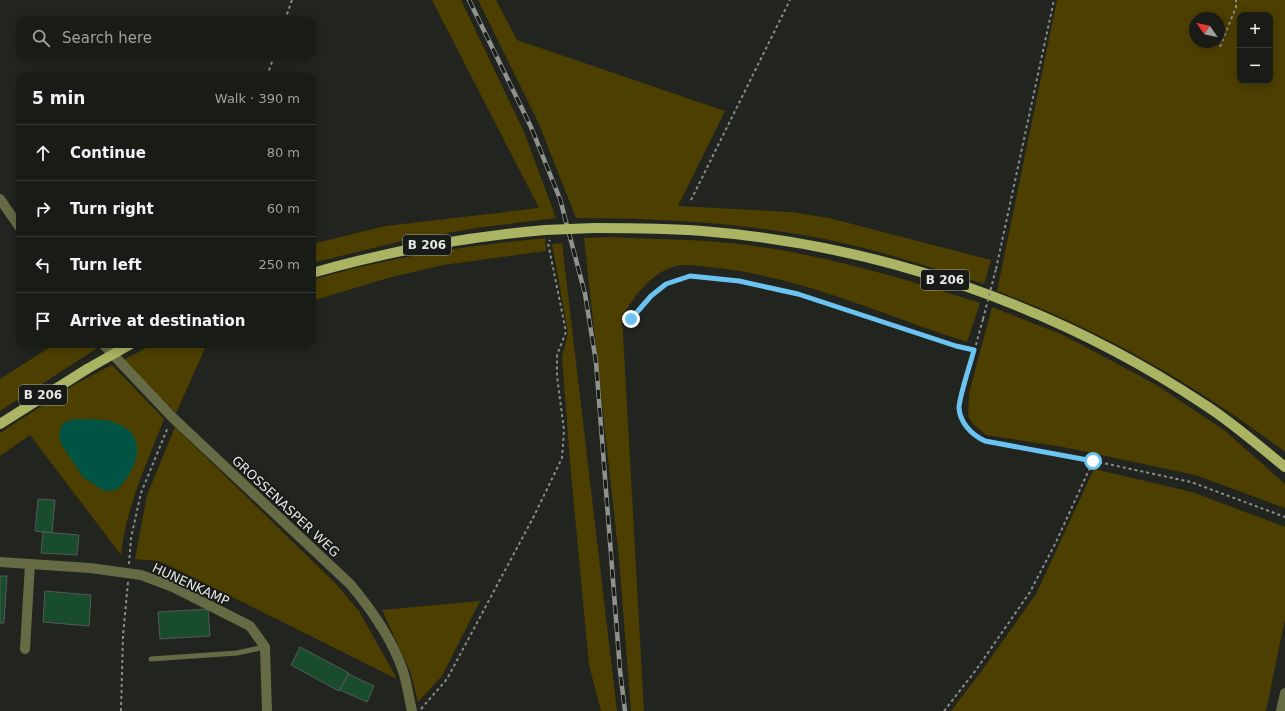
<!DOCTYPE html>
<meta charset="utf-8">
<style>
body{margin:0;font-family:"DejaVu Sans",sans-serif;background:#222420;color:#f1f3f6}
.controls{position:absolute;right:12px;top:12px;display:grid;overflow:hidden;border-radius:8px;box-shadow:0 2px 10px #0003}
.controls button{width:36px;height:36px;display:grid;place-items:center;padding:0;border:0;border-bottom:1px solid #373936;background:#191b17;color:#f1f3f6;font:20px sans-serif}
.compass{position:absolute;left:1189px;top:12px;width:36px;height:36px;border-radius:50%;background:#191b17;box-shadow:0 2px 10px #0003;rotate:304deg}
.stop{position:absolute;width:12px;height:12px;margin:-9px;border:3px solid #6ac3f1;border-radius:50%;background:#fff}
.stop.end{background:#6ac3f1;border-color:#fff;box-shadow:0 1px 4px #0008}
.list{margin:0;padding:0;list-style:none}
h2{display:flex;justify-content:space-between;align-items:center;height:52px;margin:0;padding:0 16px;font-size:17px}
h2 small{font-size:13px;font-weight:400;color:#9fa1a1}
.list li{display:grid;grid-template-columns:26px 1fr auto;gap:12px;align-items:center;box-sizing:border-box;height:56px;padding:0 16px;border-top:1px solid #373936}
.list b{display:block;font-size:15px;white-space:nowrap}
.list em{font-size:13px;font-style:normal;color:#9fa1a1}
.icon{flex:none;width:22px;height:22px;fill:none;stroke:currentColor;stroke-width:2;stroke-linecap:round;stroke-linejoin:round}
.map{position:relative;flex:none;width:1285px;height:711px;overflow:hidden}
.search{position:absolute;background:#191b17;box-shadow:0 2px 10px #0003;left:16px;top:16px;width:300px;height:44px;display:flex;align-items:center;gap:10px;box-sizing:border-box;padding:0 14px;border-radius:12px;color:#9fa1a1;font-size:15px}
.panel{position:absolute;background:#191b17;box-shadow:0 2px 10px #0003;left:16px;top:72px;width:300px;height:276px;border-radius:12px}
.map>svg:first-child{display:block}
.green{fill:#4d3f00;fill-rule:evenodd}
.water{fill:#015444}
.building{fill:#194b2d;stroke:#545a56}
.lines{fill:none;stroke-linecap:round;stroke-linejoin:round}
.path{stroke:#8a8d88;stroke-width:2;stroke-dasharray:3 3;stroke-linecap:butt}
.service{stroke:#666b45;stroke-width:5}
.minor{stroke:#666b45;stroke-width:10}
.tertiary{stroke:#666b45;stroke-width:10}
.primary{stroke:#aab462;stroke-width:10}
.rail-casing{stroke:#8f928d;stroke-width:4.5}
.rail{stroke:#171a16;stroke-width:3;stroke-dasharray:9;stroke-linecap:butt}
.path-bridge{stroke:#8a8d88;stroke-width:2;stroke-dasharray:3 3;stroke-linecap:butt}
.primary-bridge{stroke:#aab462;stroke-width:10}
.route{stroke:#6ac3f1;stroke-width:5}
.labels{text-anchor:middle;stroke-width:3.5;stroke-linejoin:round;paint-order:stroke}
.shield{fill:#171a16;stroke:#a6a9a5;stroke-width:1}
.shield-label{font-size:12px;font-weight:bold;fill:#e4e6e2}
.street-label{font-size:13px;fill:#e4e6e2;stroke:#171a16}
</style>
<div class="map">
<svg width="1285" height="711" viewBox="0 0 1285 711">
<rect width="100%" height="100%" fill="#21241f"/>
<g class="green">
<polygon points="432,0 461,0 524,132 556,218 476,228 402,241 312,263 312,244 385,226 539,208"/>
<path d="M478 0H496L517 40 725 111 678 206 791 212 829 218 991 260 984 284C925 266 865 245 803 235 728 222 653 218 576 218L539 124Z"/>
<path d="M1057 0H1285V452C1196 385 1101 330 997 291ZM1240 15H1270V81H1240ZM1195 18H1219V42H1195Z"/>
<path d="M610 237C647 239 684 239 720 242 809 250 896 276 980 303L967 342C884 315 804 278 718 268 705 267 688 263 676 266 649 274 636 295 622 316L644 711H631L619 559 584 238Z"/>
<path d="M545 238 546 251 443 265 388 278 312 301V280C388 257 466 246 545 238Z"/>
<polygon points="562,243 617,711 601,711 589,665 570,462 562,357 568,333 552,244"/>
<polygon points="992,307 1063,335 1155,384 1224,430 1285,484 1285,508 1195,475 1063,447 986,435 972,423 968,416 969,393"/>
<polygon points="55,344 92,344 96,349 0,411 0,379"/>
<polygon points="154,344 207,344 176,413 123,360"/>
<path d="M112 365 164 419C147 463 126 507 121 555L30 435 0 456V433L77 383Z"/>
<polygon points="175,427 336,584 359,611 397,679 168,565 158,561 135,559 147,495"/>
<polygon points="1094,469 1192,492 1285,527 1285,619 1266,711 951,711 980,673 1036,594"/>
<polygon points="480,601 442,676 418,702 410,671 382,610"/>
</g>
<path class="water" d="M73 419C86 420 101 418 113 422 151 434 138 469 117 490L104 491 83 477 61 444 59 434 62 424Z"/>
<g class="building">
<polygon points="38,499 55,500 52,533 35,531"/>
<polygon points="43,532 79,535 77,555 41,553"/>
<polygon points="0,576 7,576 4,623 0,623"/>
<polygon points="45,591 91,595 89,626 43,622"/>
<polygon points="208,609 210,636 160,639 158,612"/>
<polygon points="300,647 349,673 339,691 291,665"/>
<polygon points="348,674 374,686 367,702 340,690"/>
</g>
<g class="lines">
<g class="path">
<polyline points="285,20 292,0"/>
<polyline points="1220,47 1236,7 1236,0"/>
<polyline points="267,76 274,56"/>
<polyline points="691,200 790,0"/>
<polyline points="996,269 1054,0"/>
<polyline points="631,319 651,296 665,284 690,276 739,281 797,294 956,346 974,350"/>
<path d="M983 319 959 407C962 423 970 434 985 441L1103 463 1191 482 1285 517"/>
<polyline points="129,564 131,538 141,493 168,427"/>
<polyline points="421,709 447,679 534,516 562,458 564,430 557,376 557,355 566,332 548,243 550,240"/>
<polyline points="121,711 123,636 128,582"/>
<polyline points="944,711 976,670 1030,592 1056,542 1093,461"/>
</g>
<polyline class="service" points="151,659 237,653 265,647"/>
<g class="minor">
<polyline points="0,199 20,228"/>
<path d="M103 344 172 417 350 584C372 610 392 639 403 671 407 684 409 698 412 711"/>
<polyline points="0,562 90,568 141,575 173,587 250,626 265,647 267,711"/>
<polyline points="25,649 30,564"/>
</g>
<polyline class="tertiary" points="1281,711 1285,693"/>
<g class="primary">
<path d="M594 228C630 228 666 228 702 231 880 245 1057 306 1205 405 1233 423 1259 446 1285 467"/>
<path d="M312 273C389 251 465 237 545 230"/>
<polyline points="0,424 87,369"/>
</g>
<defs>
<polyline id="rail" points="469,0 531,127 560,199 585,294 596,362 620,670 625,711"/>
</defs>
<use href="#rail" class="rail-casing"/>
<use href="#rail" class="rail"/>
<polyline class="path-bridge" points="983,319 996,269"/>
<g class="primary-bridge">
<polyline points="545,230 594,228"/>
<polyline points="87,369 131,344"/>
</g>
</g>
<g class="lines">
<path class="route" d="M631 319 651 296 666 284 690 276 739 281 798 294 956 346 974 350C971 362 959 397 959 408 960 423 972 435 985 441L1093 461"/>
</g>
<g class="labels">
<g class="shield">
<rect x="403" y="235" width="48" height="20" rx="3"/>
<rect x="921" y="270" width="48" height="20" rx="3"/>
<rect x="19" y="385" width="48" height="20" rx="3"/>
</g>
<g class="shield-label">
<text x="427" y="249">B 206</text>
<text x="945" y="284">B 206</text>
<text x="43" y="399">B 206</text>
</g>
<g class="street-label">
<text transform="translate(286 506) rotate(43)" y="5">GROSSENASPER WEG</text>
<text transform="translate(191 584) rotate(25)" y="5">HUNENKAMP</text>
</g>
</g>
</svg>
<div class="controls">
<button>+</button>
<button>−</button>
</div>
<svg class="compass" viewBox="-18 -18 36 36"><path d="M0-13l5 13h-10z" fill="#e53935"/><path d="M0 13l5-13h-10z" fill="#9fa1a1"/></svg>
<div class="stop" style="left:1093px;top:461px"></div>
<div class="stop end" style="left:631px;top:319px"></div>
<div class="search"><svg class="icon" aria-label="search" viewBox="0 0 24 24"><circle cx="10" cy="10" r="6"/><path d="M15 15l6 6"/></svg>Search here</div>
<section class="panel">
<h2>5 min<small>Walk · 390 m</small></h2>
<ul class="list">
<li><svg class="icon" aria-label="ahead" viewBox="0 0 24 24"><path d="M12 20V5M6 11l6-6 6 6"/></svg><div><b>Continue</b></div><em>80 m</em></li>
<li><svg class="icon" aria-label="right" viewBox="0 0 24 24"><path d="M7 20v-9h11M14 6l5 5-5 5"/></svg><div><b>Turn right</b></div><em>60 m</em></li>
<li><svg class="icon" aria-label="left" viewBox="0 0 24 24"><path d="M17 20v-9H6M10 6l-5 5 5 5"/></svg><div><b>Turn left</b></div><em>250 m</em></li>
<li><svg class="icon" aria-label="arrive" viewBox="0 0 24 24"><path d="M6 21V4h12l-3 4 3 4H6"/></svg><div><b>Arrive at destination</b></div></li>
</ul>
</section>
</div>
